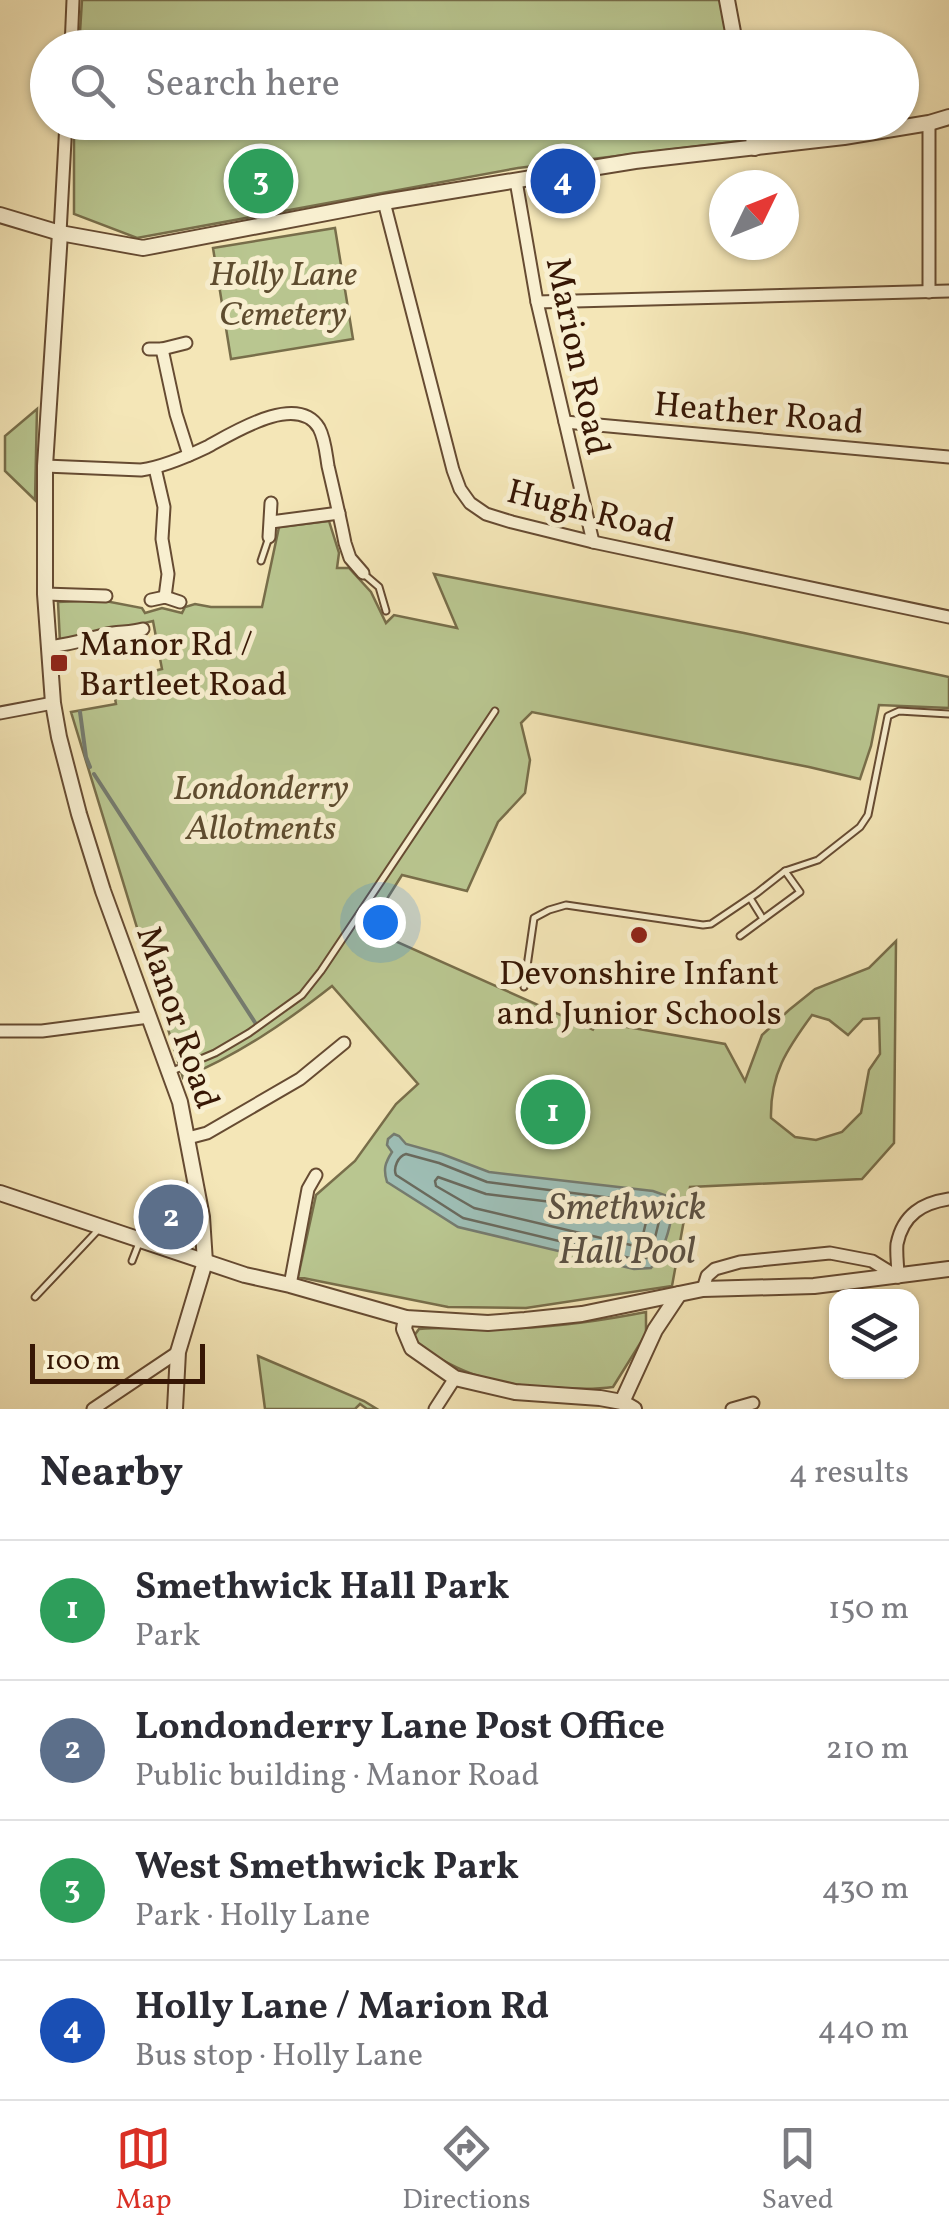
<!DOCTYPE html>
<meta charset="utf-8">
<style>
body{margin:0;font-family:Vollkorn,serif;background:#f7f7f7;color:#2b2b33}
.controls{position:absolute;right:30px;bottom:30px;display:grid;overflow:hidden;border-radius:20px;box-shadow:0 2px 8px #0004}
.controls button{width:90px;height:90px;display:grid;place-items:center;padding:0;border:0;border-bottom:2px solid #e1e1e2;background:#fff;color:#2b2b33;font:50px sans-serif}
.compass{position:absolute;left:709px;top:170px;width:90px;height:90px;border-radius:50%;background:#fff;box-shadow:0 2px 8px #0004;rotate:47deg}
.scale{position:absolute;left:30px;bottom:25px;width:175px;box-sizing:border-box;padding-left:10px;border:5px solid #371705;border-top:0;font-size:28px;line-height:35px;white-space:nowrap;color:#371705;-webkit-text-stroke:8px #f8efd0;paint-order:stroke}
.you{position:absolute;left:380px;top:922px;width:35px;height:35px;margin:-25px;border:8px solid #fff;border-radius:50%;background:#1a73e8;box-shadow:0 0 0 15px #1a73e833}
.badge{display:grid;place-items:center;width:65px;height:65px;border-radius:50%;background:#d93025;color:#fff;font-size:32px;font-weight:700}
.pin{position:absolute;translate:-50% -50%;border:5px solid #fff;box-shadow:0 2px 10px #0006}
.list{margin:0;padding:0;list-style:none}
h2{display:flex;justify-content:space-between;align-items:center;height:130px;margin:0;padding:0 40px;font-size:42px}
h2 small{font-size:32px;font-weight:400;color:#7c7c81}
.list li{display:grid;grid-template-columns:65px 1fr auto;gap:30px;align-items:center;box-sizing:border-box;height:140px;padding:0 40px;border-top:2px solid #e1e1e2}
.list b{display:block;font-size:38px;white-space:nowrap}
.list p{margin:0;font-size:32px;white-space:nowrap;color:#7c7c81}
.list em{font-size:32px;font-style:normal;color:#7c7c81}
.icon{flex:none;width:55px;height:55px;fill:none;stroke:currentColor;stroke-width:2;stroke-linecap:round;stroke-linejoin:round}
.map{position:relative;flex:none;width:949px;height:1409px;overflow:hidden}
.search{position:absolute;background:#fff;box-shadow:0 2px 8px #0004;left:30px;right:30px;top:30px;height:110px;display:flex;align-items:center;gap:25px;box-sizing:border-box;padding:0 35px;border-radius:55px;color:#7c7c81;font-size:38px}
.sheet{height:690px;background:#fff}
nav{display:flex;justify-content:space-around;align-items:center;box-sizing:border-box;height:140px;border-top:2px solid #e1e1e2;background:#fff;font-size:28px;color:#7c7c81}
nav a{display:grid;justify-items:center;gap:5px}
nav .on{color:#d93025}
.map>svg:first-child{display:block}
.green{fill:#b9c690;stroke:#786e4a;stroke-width:2.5;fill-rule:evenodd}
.water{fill:#9ebeb5;stroke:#757b6f;stroke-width:2.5}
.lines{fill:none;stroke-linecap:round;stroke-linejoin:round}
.shore{stroke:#6a6a5d;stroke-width:2.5}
.stream{stroke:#757b6f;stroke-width:4}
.service-casing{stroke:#664b32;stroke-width:9}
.minor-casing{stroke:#664b32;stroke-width:15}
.tertiary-casing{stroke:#664b32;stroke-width:18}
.service{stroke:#f8efd0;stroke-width:5}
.minor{stroke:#f8efd0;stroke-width:11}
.tertiary{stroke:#f8efd0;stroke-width:14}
.poi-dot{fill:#8f2418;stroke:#f8efd0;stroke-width:4}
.labels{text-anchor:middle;stroke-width:10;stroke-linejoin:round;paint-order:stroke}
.park-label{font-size:35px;font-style:italic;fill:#5e4c2f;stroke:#f8efd0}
.street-label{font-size:35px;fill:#371705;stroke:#f8efd0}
.poi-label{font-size:35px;fill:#371705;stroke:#f8efd0;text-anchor:start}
.water-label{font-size:38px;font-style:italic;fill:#5b5143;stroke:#f8efd0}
</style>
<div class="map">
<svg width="949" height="1409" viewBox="0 0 949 1409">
<rect width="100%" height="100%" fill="#f4e6b7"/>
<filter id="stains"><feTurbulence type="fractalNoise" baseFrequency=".002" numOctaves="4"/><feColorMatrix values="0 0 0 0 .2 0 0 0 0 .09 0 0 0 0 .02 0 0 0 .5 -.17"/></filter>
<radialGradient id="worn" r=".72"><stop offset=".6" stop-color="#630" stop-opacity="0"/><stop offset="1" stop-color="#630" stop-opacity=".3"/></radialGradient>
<g class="green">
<polygon points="82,0 722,0 731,48 79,48"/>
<polygon points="746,122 749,140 518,168 137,238 74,214 74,123"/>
<polygon points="335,228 353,339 231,359 213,248"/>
<polygon points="37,409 35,500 5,471 5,436"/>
<path d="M329 521 339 553 337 568H349L371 592 386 623 394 615 457 628 434 574 744 633 949 677V708L879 705 871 746 860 779 809 767 532 712 521 723 530 760 525 793 498 822 467 891 402 875 368 929 594 1030 570 1017 725 1044 745 1081 762 1035 789 1010 815 989 869 968 896 941 894 1143 862 1179 690 1187 672 1286 526 1308 448 1307 298 1277 316 1195 355 1161 396 1104 418 1084 332 986C285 1023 238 1055 183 1078L71 712 116 704 112 681 162 669 153 621 60 643 58 602 100 600 142 608 145 613 162 608 182 613 185 607 195 604 211 607H262L279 527ZM812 1015 829 1020 848 1035 863 1019 879 1018 880 1054 869 1070 861 1113 842 1132 816 1140 795 1137 771 1118C770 1074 787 1049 812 1015Z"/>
<path d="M646 1312V1334L613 1387C594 1390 576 1389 558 1388 497 1386 461 1376 411 1340L419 1329C453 1326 487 1330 521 1328 563 1326 605 1320 646 1312Z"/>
<polygon points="258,1356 364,1401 377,1409 367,1409 360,1404 355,1409 265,1409"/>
</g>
<path class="water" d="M394 1134 399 1136 406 1144 442 1154 489 1172 653 1191 670 1197C677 1213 663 1255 651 1268L634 1269 458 1227 387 1182C383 1169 385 1163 392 1152L387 1145 388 1139Z"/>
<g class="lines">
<g class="shore">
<path d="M406 1154 439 1163 487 1182 659 1204 662 1209 652 1250 647 1258 634 1259 463 1218 396 1175C393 1168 398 1156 406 1154Z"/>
<polygon points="438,1177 486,1194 644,1213 647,1218 641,1243 635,1246 474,1208 436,1186 435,1181"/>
</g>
<g class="stream">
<polyline points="80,712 86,757 90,767"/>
<polyline points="94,774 256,1024"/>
</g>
<defs>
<g id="service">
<polyline points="261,561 268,540"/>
<polyline points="365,575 379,587 386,611"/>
<polyline points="750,898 763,919"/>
<polyline points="740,936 800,892 785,871"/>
<polyline points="524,987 534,918 549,910 566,905 703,925 711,924 757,893 785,871 818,860 860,827 868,815 888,716 899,711 949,714"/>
<polyline points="170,1072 215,1053 249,1033 302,995 321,971 495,711"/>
<polyline points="132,1261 139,1243"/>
<polyline points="35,1297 100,1228"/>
</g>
<g id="minor">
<polyline points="71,48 73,0"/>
<polyline points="929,123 929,292"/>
<polyline points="516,181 537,302 593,542"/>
<polyline points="384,202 453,470 460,489 470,503 486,514 512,522 593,542 949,617"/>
<polyline points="60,233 66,122"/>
<polyline points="537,302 949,291"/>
<polyline points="149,349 162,349 186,343"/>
<polyline points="162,349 176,414 189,455"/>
<polyline points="565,422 949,457"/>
<path d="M45 466 141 470C163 467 186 457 207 447 233 433 297 392 319 428 325 439 326 454 328 466 334 492 340 517 345 543L350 558 363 573"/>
<polyline points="155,468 164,507 162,539 168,574 165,597"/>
<polyline points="271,522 339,513"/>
<polyline points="269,537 271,503"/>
<polyline points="45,594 106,596"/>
<polyline points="151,600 165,597 180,602"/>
<path d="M48 647C69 645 84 640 103 635 117 631 130 633 143 629"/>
<polyline points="0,713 53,703"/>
<polyline points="0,1031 42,1031 149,1017"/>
<polyline points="188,1138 207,1133 300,1079 344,1043"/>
<path d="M898 1277C898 1266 896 1254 897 1244 903 1214 923 1203 949 1199"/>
<polyline points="290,1285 308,1189 316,1175"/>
<polyline points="703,1289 707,1276 715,1269 740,1262 830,1253 872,1261 898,1277"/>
<polyline points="93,1409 178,1352"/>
<polyline points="435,1409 455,1378"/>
<polyline points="732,1409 753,1403"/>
</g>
<g id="tertiary">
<polyline points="727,0 736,48"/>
<polyline points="750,122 755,148"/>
<polyline points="0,215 60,233 143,248 384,202 635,161 844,137 929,123 949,117"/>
<polyline points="60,233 45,466 45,594 53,703 59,737 79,814 103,891 180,1102 202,1217 205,1262 178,1352 175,1409"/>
<polyline points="0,1193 245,1275 290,1285 406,1318 488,1323 525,1320 582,1314 703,1289 814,1286 949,1269"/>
<polyline points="406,1318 404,1329 412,1348 455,1378 515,1392 600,1398 622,1402 634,1409"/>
<polyline points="622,1402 655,1330 679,1294"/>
</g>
</defs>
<use href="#service" class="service-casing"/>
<use href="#minor" class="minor-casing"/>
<use href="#tertiary" class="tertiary-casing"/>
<use href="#service" class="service"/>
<use href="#minor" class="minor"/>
<use href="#tertiary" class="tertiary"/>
</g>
<g class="poi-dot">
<rect x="49" y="653" width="20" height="20" rx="5"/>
<circle cx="639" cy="935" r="10"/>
</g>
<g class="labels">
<g class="park-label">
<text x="283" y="285">Holly Lane<tspan x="283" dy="40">Cemetery</tspan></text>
<text x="261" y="799">Londonderry<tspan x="261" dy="40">Allotments</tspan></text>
</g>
<g class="street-label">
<text transform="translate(579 356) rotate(78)" y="12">Marion Road</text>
<text transform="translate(759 412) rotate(5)" y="12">Heather Road</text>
<text transform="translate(591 510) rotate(14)" y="12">Hugh Road</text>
<text transform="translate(179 1017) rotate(71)" y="12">Manor Road</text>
</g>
<g class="poi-label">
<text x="79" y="655">Manor Rd /<tspan x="79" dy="40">Bartleet Road</tspan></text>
<text x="639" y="984" text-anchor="middle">Devonshire Infant<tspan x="639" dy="40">and Junior Schools</tspan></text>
</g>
<g class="water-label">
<text x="627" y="1219">Smethwick<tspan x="627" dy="44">Hall Pool</tspan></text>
</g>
</g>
<rect width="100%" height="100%" filter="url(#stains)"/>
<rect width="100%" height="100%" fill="url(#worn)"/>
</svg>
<div class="controls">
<button><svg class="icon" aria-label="layers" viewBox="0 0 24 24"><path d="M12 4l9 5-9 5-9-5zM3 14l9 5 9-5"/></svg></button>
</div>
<svg class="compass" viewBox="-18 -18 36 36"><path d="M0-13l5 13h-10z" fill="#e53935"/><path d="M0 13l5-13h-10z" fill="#7c7c81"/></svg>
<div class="scale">100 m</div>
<div class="you"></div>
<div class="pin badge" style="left:553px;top:1112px;background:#2e9e5b">1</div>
<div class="pin badge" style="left:171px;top:1217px;background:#5c6f8a">2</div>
<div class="pin badge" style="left:261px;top:181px;background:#2e9e5b">3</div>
<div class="pin badge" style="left:563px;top:181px;background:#1a4fb4">4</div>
<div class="search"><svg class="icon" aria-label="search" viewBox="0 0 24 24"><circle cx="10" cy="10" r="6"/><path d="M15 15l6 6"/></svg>Search here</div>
</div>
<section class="sheet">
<h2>Nearby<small>4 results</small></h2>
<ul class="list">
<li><span class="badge" style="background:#2e9e5b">1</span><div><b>Smethwick Hall Park</b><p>Park</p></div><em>150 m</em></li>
<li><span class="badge" style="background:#5c6f8a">2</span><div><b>Londonderry Lane Post Office</b><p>Public building · Manor Road</p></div><em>210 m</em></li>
<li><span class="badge" style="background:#2e9e5b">3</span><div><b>West Smethwick Park</b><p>Park · Holly Lane</p></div><em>430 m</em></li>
<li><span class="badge" style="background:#1a4fb4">4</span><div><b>Holly Lane / Marion Rd</b><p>Bus stop · Holly Lane</p></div><em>440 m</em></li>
</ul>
</section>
<nav>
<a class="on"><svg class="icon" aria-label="map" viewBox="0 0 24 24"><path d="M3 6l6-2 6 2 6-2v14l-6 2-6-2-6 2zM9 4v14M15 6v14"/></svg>Map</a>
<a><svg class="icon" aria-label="directions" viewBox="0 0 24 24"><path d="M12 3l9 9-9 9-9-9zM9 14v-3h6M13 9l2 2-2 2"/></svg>Directions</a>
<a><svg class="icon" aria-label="saved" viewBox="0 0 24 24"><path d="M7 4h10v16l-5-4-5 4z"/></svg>Saved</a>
</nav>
